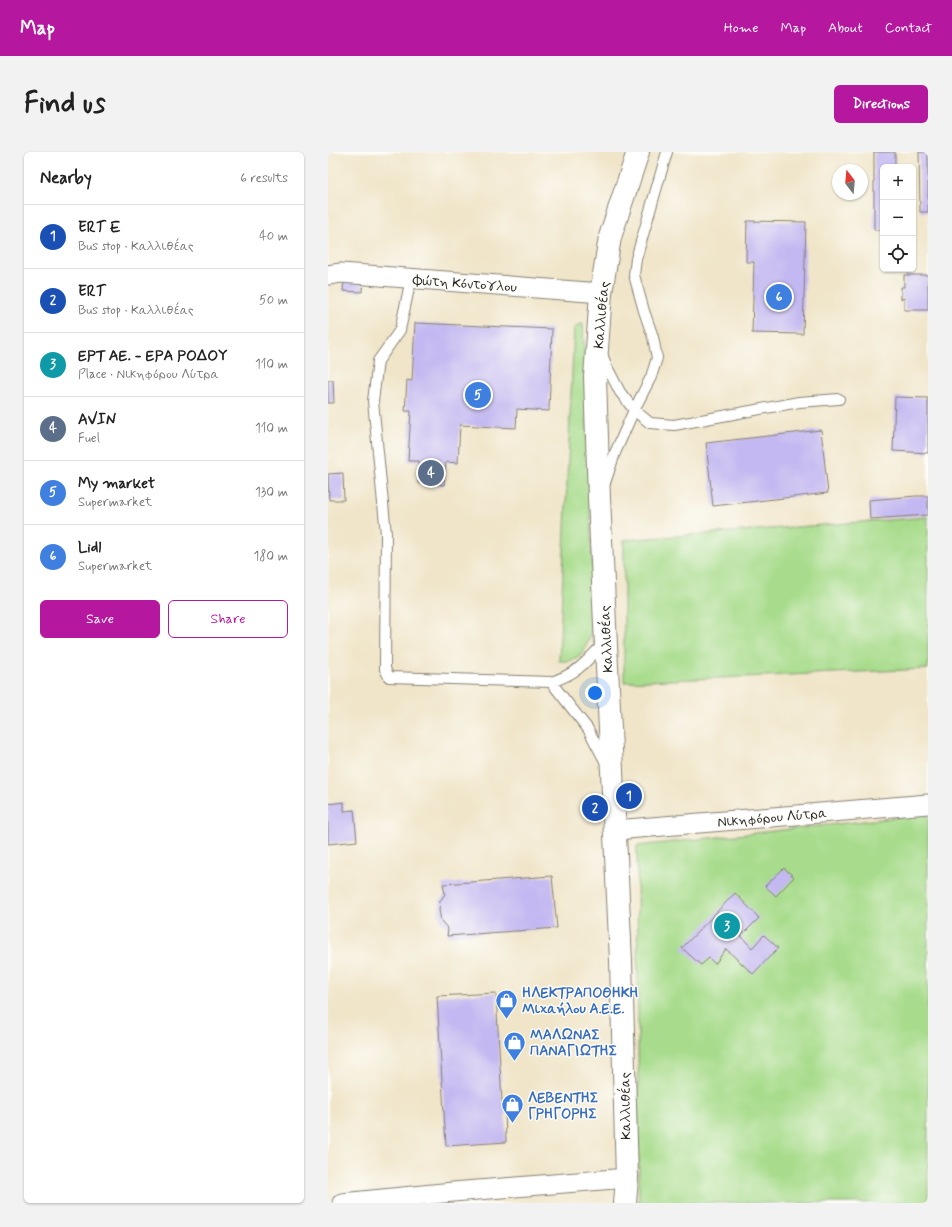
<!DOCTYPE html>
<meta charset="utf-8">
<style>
body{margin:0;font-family:Mynerve,sans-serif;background:#f2f2f2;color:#222}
.controls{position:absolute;right:12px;top:12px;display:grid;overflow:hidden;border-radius:6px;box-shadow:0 1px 3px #0004}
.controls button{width:36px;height:36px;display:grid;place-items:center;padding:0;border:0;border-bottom:1px solid #e0e0e0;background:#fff;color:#222;font:20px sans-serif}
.compass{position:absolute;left:504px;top:12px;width:36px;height:36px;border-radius:50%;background:#fff;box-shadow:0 1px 3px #0004;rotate:344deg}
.you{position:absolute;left:267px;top:541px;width:14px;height:14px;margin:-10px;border:3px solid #fff;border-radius:50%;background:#1a73e8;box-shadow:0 0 0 6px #1a73e833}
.badge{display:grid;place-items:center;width:26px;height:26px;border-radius:50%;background:#b5179e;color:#fff;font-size:13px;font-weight:700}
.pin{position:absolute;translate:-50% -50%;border:2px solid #fff;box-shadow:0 1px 4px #0006}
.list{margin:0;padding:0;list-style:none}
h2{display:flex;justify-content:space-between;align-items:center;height:52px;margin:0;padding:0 16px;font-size:17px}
h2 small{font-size:13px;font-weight:400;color:#767676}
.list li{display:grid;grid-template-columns:26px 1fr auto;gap:12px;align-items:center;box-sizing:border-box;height:64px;padding:0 16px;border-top:1px solid #e0e0e0}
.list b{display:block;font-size:15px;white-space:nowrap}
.list p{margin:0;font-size:13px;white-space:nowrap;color:#767676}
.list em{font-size:13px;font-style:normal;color:#767676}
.actions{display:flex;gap:8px;padding:12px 16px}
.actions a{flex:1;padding:9px 0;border:1px solid #b5179e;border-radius:6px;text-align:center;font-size:14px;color:#b5179e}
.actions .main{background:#b5179e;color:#fff}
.icon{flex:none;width:22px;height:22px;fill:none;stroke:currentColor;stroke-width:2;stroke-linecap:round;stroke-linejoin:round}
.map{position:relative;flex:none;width:600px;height:1051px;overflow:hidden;border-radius:6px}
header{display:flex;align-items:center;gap:24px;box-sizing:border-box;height:56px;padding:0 20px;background:#b5179e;color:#fff}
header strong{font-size:19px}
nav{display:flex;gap:22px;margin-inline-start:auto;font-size:14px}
.intro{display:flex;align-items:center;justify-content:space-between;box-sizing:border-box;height:96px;padding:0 24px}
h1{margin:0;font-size:28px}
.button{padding:10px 18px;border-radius:6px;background:#b5179e;color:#fff;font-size:14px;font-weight:700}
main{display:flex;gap:24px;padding:0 24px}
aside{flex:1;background:#fff;border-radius:6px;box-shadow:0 1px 3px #0004}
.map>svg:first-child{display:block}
.green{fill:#a8dc8c;stroke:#627c54}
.building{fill:#c3b8f1}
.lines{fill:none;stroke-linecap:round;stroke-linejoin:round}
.lane-casing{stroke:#868072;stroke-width:12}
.street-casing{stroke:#868072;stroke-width:21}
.secondary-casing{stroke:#868072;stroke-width:24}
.lane{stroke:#fff;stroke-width:10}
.street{stroke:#fff;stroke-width:19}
.secondary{stroke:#fff;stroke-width:22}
.labels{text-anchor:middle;stroke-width:3;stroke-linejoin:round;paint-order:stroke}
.street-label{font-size:14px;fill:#1c1c1c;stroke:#fdfcf7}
.shop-label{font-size:14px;font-weight:bold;fill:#366cbe;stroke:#fdfcf7;text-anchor:start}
</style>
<header>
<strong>Map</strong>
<nav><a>Home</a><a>Map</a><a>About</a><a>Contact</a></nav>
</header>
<div class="intro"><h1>Find us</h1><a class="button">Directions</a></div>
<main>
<aside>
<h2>Nearby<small>6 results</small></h2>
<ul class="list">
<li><span class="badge" style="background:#1a4fb4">1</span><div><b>ERT E</b><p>Bus stop · Καλλιθέας</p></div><em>40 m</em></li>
<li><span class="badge" style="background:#1a4fb4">2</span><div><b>ERT</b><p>Bus stop · Καλλιθέας</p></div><em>50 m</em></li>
<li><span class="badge" style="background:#0f9aa8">3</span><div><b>ΕΡΤ ΑΕ. - ΕΡΑ ΡΟΔΟΥ</b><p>Place · Νικηφόρου Λύτρα</p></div><em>110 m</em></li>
<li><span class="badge" style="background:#5c6f8a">4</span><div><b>AVIN</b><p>Fuel</p></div><em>110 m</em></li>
<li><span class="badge" style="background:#3f7fe0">5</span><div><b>My market</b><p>Supermarket</p></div><em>130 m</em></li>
<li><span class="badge" style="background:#3f7fe0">6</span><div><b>Lidl</b><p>Supermarket</p></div><em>180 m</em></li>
</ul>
<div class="actions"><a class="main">Save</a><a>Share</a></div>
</aside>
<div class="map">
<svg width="600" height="1051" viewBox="0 0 600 1051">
<rect width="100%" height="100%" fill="#fdfcf7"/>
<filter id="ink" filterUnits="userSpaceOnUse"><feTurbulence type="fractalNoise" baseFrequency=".025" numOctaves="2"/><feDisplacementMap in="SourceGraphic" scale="8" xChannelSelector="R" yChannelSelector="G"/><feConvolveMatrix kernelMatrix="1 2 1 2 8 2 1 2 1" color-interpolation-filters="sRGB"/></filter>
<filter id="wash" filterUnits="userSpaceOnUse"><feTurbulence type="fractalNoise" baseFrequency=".012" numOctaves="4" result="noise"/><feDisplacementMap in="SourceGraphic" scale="16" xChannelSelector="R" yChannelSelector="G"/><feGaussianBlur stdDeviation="0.9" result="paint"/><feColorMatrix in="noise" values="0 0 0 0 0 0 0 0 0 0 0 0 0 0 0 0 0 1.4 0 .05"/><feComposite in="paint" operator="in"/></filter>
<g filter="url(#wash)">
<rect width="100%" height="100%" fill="#f0e5c9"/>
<g class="green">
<path d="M255 171 266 463C265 475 260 501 246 507 241 510 236 509 231 509L246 176Z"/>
<polygon points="600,365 600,517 296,530 296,388"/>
<polygon points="600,662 600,1051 311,1051 309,694"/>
</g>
<g id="blocks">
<g class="building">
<polygon points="546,0 567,0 567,15 555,15 555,78 546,78"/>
<polygon points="591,0 600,0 600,60 592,60"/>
<polygon points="419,69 478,70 475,182 424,181 426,110 418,110"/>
<polygon points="576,123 600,123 600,158 576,158 576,146 573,147 573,135 576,135"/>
<polygon points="16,126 35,127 34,140 15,139"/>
<polygon points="87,171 224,177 221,259 189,257 188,276 132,273 130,311 118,310 116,333 90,331 91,309 80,309 83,259 77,259 79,228 84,229"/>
<polygon points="0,228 5,228 6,251 0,251"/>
<polygon points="567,245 600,246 600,301 565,299"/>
<polygon points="493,278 500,341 385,354 378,291"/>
<polygon points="15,321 16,348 1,348 0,322"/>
<polygon points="588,344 600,344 600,363 542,367 541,348"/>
<polygon points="16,650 16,659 26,658 29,689 0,692 0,652"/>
<polygon points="456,716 466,725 448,744 437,734"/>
<polygon points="224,724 229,776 119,784 120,777 113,769 111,758 112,749 117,742 115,732"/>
<polygon points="407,741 431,766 413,784 424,796 436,783 450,796 425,822 398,797 387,812 381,806 373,813 354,796"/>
<polygon points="168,841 174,950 177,950 178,990 118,994 109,844"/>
</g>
</g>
</g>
<g filter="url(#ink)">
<use href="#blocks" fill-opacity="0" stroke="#868072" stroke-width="1"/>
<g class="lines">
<defs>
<g id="lane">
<path d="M83 127 72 178 50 209 45 249 58 382 57 517 61 525 223 530C250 521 257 511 276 491"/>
<polyline points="274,202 279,215 292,240 306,258 322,271 346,273 471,250 511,247"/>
<polyline points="277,331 287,301 306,258 323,225 329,206 325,185 316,159 306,123 308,107 339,0"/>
<polyline points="223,530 260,577 278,611"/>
</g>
<g id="street">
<polyline points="0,123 13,121 273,141"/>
<polyline points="287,678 600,652"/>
<polyline points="14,1051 125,1040 299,1026"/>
</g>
<polyline id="secondary" points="297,1051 299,1026 293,809 271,346 267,225 273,141 282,85 310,0"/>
</defs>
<use href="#lane" class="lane-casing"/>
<use href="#street" class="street-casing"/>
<use href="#secondary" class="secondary-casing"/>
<use href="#lane" class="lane"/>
<use href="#street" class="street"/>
<use href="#secondary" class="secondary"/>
</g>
</g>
<defs>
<symbol id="shop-pin" viewBox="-11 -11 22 30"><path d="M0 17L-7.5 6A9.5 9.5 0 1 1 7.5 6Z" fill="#3f7fe0" stroke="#fdfcf7"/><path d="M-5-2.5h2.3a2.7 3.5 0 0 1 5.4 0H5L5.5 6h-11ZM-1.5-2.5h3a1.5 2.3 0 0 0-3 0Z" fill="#fff"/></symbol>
</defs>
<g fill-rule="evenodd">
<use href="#shop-pin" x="166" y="836" width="25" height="34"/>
<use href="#shop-pin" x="174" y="878" width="25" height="34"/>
<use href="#shop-pin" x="172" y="940" width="25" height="34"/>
</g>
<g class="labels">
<g class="street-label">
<text transform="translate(137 131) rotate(4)" y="5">Φώτη Κόντογλου</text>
<text transform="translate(273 163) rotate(-85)" y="5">Καλλιθέας</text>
<text transform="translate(278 487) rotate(-93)" y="5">Καλλιθέας</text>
<text transform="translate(444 665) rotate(-5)" y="5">Νικηφόρου Λύτρα</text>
<text transform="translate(297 954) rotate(-91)" y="5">Καλλιθέας</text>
</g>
<g class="shop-label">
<text x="194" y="845">ΗΛΕΚΤΡΑΠΟΘΗΚΗ<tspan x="194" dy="16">Μιχαήλου Α.Ε.Ε.</tspan></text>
<text x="202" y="887">ΜΑΛΩΝΑΣ<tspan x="202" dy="16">ΠΑΝΑΓΙΩΤΗΣ</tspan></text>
<text x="200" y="950">ΛΕΒΕΝΤΗΣ<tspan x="200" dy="16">ΓΡΗΓΟΡΗΣ</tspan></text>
</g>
</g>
</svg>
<div class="controls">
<button>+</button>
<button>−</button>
<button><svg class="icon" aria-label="locate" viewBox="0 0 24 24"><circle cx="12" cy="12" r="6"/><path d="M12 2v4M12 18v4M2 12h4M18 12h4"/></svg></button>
</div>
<svg class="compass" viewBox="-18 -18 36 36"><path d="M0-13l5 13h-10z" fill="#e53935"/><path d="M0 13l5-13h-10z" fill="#767676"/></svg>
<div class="you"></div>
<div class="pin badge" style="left:301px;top:644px;background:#1a4fb4">1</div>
<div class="pin badge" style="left:267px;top:656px;background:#1a4fb4">2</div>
<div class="pin badge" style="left:399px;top:774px;background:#0f9aa8">3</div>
<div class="pin badge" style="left:103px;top:321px;background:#5c6f8a">4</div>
<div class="pin badge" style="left:150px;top:243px;background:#3f7fe0">5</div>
<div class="pin badge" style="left:451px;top:145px;background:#3f7fe0">6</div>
</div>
</main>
